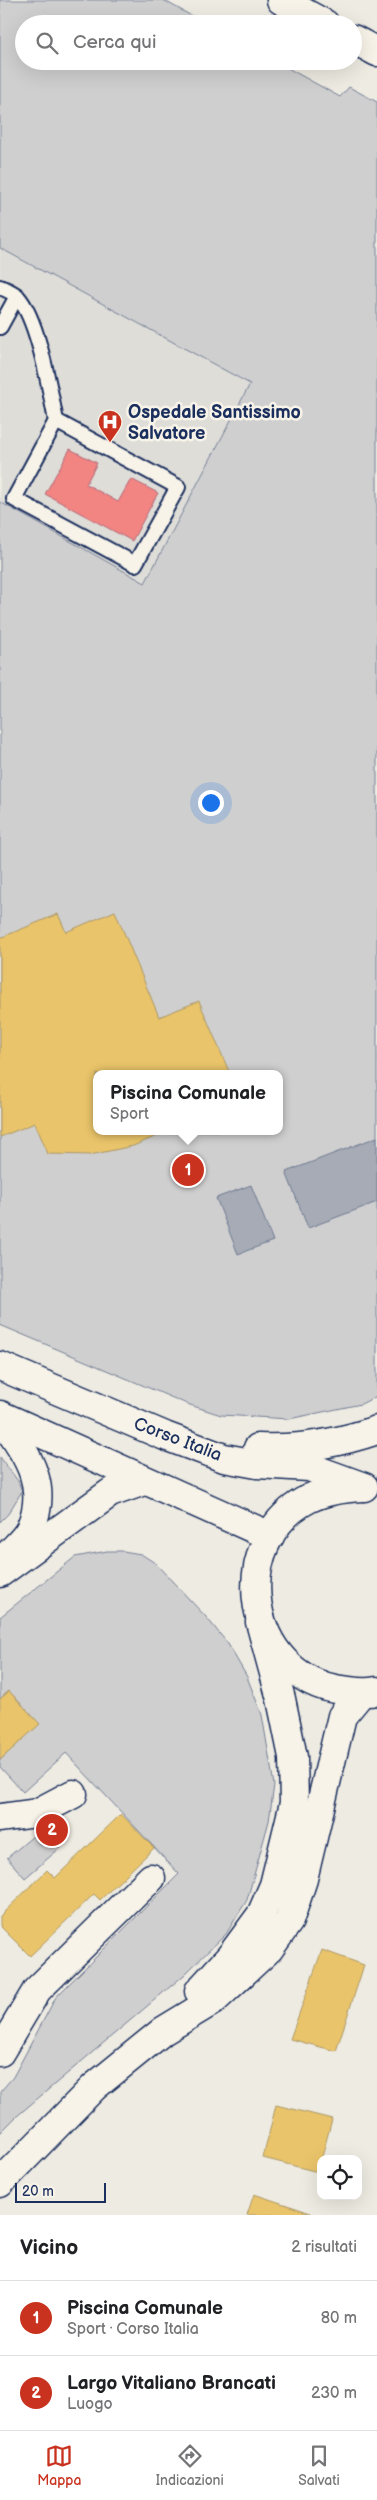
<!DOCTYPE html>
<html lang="it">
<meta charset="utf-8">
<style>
body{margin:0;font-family:"Balsamiq Sans",sans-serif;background:#f6f6f6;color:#202124}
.controls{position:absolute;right:15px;bottom:15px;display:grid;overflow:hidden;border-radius:10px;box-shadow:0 5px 20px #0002}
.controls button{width:45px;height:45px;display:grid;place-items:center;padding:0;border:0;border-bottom:1px solid #e0e0e0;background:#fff;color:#202124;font:25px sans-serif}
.scale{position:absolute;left:15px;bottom:12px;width:91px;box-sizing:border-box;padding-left:5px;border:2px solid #1b2f5e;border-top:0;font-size:14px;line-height:18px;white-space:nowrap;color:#1b2f5e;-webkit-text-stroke:4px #f7f3e8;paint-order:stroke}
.you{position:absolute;left:210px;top:802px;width:18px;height:18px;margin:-12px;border:4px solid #fff;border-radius:50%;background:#1a73e8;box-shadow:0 0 0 8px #1a73e833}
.badge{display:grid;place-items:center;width:32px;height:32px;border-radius:50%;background:#c8321e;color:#fff;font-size:16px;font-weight:700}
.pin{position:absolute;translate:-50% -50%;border:2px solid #fff;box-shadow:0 1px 5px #0006}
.popup{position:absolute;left:93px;top:1070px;width:190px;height:65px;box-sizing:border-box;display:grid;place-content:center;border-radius:10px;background:#fff;filter:drop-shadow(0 1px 4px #0005);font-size:16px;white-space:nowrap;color:#757577}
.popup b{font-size:19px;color:#202124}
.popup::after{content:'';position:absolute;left:50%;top:100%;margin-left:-10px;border:10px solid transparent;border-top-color:#fff}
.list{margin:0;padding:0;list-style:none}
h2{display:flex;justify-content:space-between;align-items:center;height:65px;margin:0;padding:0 20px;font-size:21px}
h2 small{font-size:16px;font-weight:400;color:#757577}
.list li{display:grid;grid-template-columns:32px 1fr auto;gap:15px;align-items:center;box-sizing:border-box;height:75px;padding:0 20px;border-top:1px solid #e0e0e0}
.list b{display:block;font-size:19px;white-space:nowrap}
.list p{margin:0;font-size:16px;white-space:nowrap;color:#757577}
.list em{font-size:16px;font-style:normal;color:#757577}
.icon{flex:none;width:28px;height:28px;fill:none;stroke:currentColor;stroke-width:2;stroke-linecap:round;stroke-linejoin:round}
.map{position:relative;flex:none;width:377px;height:2215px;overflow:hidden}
.search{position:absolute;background:#fff;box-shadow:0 5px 20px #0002;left:15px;right:15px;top:15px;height:55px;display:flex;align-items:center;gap:12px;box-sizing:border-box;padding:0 18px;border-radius:28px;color:#757577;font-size:19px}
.sheet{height:215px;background:#fff}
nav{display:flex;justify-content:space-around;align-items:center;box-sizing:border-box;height:70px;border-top:1px solid #e0e0e0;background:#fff;font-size:14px;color:#757577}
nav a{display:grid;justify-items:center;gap:2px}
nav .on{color:#c8321e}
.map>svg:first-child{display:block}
.built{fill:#deddd8}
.green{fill:#cfcfcf;stroke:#757f96;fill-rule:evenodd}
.water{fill:#a6abb5;stroke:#6e7992}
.homes{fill:#e9c46a;stroke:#ab9766}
.health{fill:#f28482;stroke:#b26a77}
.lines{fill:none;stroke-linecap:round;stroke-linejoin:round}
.lane-casing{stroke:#1b2f5e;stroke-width:18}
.street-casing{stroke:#1b2f5e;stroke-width:31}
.secondary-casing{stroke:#1b2f5e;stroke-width:31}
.lane{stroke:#f7f3e8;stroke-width:14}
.street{stroke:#f7f3e8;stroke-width:28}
.secondary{stroke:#f7f3e8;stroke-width:28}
.labels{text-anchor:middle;stroke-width:5;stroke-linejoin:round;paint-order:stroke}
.poi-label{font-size:18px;font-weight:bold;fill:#1b2f5e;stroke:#f7f3e8;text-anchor:start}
.street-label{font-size:18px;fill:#1b2f5e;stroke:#f7f3e8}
</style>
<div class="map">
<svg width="377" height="2215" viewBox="0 0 377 2215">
<rect width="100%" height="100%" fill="#eeebe2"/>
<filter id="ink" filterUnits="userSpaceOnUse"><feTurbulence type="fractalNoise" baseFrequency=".02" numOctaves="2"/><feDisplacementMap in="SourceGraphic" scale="10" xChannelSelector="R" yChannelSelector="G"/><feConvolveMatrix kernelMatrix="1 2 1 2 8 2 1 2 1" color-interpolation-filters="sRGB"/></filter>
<g filter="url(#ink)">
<polygon class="built" points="0,248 250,384 145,583 0,502"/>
<g class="green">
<path d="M0 0H163L206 24H24V61H275L340 97 349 87 377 102V1396L361 1404 289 1419 221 1415 187 1404 0 1325V502L145 583 250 384 0 248ZM97 1074H279V1131H97Z"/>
<polygon points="0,1457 18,1481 22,1491 8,1514 0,1522"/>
<polygon points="107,1551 123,1551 141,1554 155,1563 207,1618 228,1644 247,1677 262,1715 274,1785 269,1821 247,1900 226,1934 184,1975 17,2116 0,2133 0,2092 13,2077 56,1997 179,1874 66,1753 23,1792 0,1767 0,1760 39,1724 9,1691 0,1699 0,1617 75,1557"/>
<polygon points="33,1836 41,1846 51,1837 60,1848 25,1878 7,1858"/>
</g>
<g class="water">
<polygon points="377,1137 377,1202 308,1228 286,1172"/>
<polygon points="251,1185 273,1241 238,1254 216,1198"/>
</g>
<g class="homes">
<polygon points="115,911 159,1017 199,1001 230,1074 97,1074 97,1131 169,1131 133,1146 90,1155 48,1154 35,1123 0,1137 0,938 58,914 66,932"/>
<polygon points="9,1691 40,1724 0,1760 0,1699"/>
<polygon points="121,1814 154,1848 100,1900 94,1894 30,1956 0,1926 0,1916 47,1870 55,1878"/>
<polygon points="322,1950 364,1965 336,2051 290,2039"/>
<polygon points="276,2105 332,2119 318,2172 263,2158"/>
<polygon points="254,2194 311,2213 310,2215 247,2215"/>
</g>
<polygon class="health" points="70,449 97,463 86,484 118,502 131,479 158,493 132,541 45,494"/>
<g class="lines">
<defs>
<g id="lane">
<path d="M0 287C5 289 13 292 17 296 38 318 50 391 56 421"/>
<polyline points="0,327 17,296"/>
<polygon points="56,421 178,487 135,564 14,499"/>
</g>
<g id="street">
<polyline points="281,0 325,24"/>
<polyline points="353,39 377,52"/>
<path d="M0 1416C24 1452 51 1483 30 1529 26 1538 15 1547 8 1555"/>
<polyline points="0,1573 110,1493 144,1481"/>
<polyline points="0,1818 37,1813 73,1794"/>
<polyline points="0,2052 37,1990 151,1878"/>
</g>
<g id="secondary">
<polyline points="0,1366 165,1436 224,1458 257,1464 309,1467 364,1487"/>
<polyline points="0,1415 270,1536"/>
<path d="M258 1448C299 1450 339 1443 377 1430"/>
<path d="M362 1487C344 1488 327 1490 310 1498 224 1541 246 1677 341 1690 353 1691 364 1694 376 1691"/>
<polyline points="199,1991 230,1957 261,1915 274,1885 294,1803 293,1757 281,1699 260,1622"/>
<polyline points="0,2183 94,2087 163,2031 214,2000 269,1949 289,1921 303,1879 342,1716 361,1693"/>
</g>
</defs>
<use href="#lane" class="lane-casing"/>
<use href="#street" class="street-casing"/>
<use href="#secondary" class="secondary-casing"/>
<use href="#lane" class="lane"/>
<use href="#street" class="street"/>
<use href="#secondary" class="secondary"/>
</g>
</g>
<defs>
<symbol id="hospital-pin" viewBox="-11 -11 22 30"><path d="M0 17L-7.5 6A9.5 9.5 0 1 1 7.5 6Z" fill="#c8321e" stroke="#f7f3e8"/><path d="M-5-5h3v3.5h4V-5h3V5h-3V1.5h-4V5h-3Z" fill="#fff"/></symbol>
</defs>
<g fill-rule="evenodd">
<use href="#hospital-pin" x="96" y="408" width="28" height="38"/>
</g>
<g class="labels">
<g class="poi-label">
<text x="128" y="418">Ospedale Santissimo<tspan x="128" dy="21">Salvatore</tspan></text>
</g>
<g class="street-label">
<text transform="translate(178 1439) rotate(21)" y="6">Corso Italia</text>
</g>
</g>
</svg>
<div class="controls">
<button><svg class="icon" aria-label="locate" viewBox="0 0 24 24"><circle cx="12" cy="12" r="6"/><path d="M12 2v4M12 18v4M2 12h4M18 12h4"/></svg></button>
</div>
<div class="scale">20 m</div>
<div class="you"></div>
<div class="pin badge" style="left:188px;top:1170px">1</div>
<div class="popup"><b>Piscina Comunale</b>Sport</div>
<div class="pin badge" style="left:52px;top:1830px">2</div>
<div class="search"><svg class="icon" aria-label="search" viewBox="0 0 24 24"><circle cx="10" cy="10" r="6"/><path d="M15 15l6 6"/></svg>Cerca qui</div>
</div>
<section class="sheet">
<h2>Vicino<small>2 risultati</small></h2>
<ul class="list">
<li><span class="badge">1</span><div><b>Piscina Comunale</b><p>Sport · Corso Italia</p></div><em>80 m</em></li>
<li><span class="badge">2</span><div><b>Largo Vitaliano Brancati</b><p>Luogo</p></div><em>230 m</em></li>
</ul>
</section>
<nav>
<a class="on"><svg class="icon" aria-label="map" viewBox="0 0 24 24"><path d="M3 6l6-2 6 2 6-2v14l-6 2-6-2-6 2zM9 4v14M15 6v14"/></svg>Mappa</a>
<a><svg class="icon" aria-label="directions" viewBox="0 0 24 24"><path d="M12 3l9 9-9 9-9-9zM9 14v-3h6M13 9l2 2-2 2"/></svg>Indicazioni</a>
<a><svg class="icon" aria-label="saved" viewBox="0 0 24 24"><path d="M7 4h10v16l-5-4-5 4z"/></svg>Salvati</a>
</nav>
